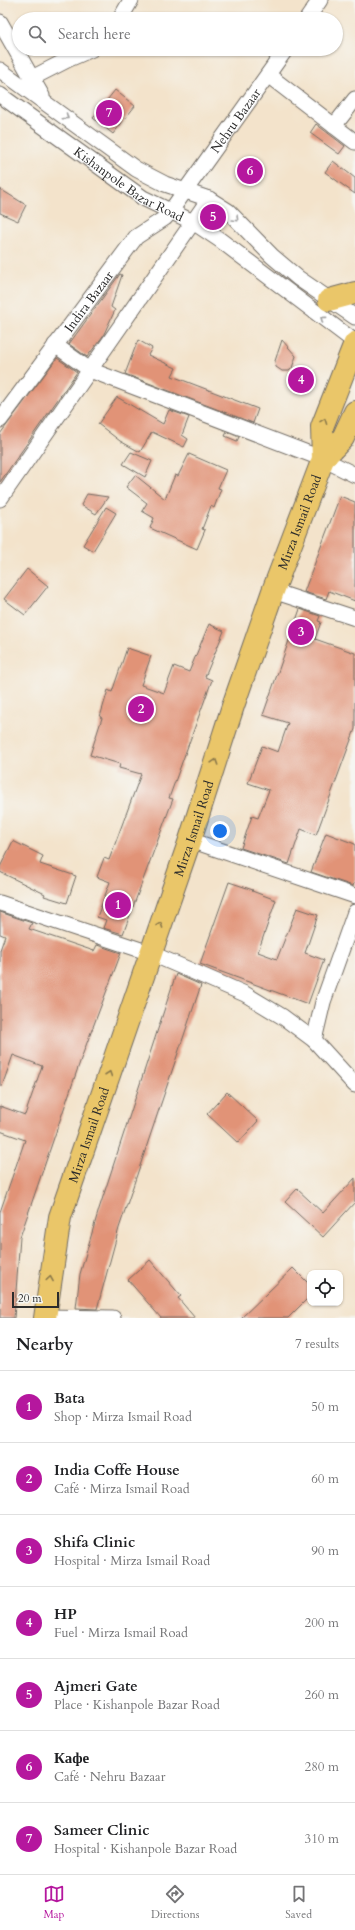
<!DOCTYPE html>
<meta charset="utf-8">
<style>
body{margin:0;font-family:Cardo,serif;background:#f6f6f6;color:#202124}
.controls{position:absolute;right:12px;bottom:12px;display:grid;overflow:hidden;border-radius:8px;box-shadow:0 1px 3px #0004}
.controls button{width:36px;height:36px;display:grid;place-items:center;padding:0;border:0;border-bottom:1px solid #e0e0e0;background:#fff;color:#202124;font:20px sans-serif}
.scale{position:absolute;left:12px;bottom:10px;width:47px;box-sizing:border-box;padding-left:4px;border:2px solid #2b2b2b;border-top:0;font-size:11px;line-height:14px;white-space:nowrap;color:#2b2b2b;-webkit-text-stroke:3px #f6f6f2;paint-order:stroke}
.you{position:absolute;left:220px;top:831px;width:14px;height:14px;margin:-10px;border:3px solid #fff;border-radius:50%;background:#1a73e8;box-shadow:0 0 0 6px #1a73e833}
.badge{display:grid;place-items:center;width:26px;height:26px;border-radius:50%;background:#b5179e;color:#fff;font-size:13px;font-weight:700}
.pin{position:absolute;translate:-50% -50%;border:2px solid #fff;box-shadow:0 1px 4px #0006}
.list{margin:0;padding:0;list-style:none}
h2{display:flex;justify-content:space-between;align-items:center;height:52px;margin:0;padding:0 16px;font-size:17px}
h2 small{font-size:13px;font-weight:400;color:#757577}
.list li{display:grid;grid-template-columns:26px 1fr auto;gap:12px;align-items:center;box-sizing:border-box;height:72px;padding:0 16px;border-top:1px solid #e0e0e0}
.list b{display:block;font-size:15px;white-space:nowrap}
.list p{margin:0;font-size:13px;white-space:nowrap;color:#757577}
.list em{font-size:13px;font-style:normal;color:#757577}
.icon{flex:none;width:22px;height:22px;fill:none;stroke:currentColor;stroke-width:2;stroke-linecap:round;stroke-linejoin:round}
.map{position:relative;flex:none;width:355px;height:1318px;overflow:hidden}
.search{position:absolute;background:#fff;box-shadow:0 1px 3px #0004;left:12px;right:12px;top:12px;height:44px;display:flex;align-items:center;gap:10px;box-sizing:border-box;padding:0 14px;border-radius:22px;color:#757577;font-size:15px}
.sheet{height:556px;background:#fff}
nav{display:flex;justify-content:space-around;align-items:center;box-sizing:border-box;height:56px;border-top:1px solid #e0e0e0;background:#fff;font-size:11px;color:#757577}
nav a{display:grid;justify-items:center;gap:2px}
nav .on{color:#b5179e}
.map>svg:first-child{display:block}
.building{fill:#e19377}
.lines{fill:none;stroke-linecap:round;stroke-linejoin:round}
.minor-casing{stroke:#716b63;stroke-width:17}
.highway-casing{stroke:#716b63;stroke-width:24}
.minor{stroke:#fff;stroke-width:15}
.highway{stroke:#eac669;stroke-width:22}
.oneway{stroke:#a0a0a0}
.oneway2{stroke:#8a784a}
.labels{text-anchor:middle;stroke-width:3;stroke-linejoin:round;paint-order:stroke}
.street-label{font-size:13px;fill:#2b2b2b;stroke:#f6f6f2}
</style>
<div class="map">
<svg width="355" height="1318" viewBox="0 0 355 1318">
<rect width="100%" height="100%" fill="#f6f6f2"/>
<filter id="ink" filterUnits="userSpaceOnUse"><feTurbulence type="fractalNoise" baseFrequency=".025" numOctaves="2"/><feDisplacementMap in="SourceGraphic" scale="8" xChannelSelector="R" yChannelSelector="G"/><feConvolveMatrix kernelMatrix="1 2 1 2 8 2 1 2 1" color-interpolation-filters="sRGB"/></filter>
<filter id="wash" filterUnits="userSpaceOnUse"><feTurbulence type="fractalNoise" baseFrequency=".012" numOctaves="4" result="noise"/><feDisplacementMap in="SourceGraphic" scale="16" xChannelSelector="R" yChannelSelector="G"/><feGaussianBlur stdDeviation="0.9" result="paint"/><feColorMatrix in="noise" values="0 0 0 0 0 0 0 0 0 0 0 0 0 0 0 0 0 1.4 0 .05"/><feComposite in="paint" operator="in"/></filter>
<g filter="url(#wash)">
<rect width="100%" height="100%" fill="#f3e3cb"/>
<g id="blocks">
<g class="building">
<polygon points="115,90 135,106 113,134 93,118"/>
<polygon points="316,124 345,146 339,154 310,133"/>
<polygon points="333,161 355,178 355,194 325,172"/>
<polygon points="0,189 26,205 18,221 0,213"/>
<polygon points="211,211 223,219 218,228 206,220"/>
<polygon points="120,274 122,275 111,307 115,310 103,336 87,357 69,344"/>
<polygon points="138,340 152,348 148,355 176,368 172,376 258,409 253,423 125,374"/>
<polygon points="282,340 296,356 292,368 289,371 282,371 276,367 275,361"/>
<polygon points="57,358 77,372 0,482 0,434"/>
<polygon points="117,397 163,424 169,410 189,417 182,435 188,439 184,447 152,432 140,452 120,441 98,424"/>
<polygon points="227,432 239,437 237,441 225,436"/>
<polygon points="131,452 152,461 145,477 123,464"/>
<polygon points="189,454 226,470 218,488 221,489 214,508 211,506 202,529 205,530 197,549 150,528 154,518 142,511 147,503 126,487 135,475 165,499 175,475 178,476"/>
<polygon points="87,494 108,497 96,514 81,505"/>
<polygon points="340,496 355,502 355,601 329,591 326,599 304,592"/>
<polygon points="106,507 116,513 93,551 83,545"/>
<polygon points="27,569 48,586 25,615 4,599"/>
<polygon points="300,609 320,616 318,621 321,622 315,639 355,653 355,729 316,835 301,829 289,864 241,848 252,816 258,818 269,790 248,783 262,746 278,752 288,723 263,715"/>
<polygon points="209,624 224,631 205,677 212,680 169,798 173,799 123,934 103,928 106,920 97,917 110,882 97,877 104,858 109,860 141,774 119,768 120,764 90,755 102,718 100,717 108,690 112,692 127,648 151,656 141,685 164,693 174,666 189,672"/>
<polygon points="326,833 355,844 355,881 353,886 311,872"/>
<polygon points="13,841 43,856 40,864 76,876 67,903 44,896 45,894 0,872 0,867"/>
<polygon points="229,882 253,890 252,891 276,900 258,952 277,959 297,908 318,915 305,953 324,960 308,1004 200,964"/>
<polygon points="0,912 32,923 29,929 94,951 97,945 121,953 82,1056 20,1237 14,1318 0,1318 0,1212 25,1140 0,1131 0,1106 25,1115 42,1066 13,1055 2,1086 0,1086 0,950 5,936 0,934"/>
<polygon points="176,974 201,985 119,1228 97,1309 76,1308 80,1274 99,1209"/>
<polygon points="227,1092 258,1121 238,1143 207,1114"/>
<polygon points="355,1178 355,1202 323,1237 285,1202 297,1189 323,1213"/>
<polygon points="150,1260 181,1296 178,1298 195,1318 161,1318 128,1280"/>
<polygon points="293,1268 310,1285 310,1296 288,1318 241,1318"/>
</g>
</g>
</g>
<g filter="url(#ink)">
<use href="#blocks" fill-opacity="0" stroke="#716b63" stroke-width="1"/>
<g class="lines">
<defs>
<g id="minor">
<polyline points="120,19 131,0"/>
<polyline points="307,19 320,0"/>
<polyline points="0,22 42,96"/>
<polyline points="0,70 136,169 165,184 209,199 228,211 272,256 298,278 355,317"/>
<polyline points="268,75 355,142"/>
<polyline points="32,78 69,59 92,49"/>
<path id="s1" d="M0 95 143 198 193 222 220 240 355 342"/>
<polyline points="334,126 355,99"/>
<polyline points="55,345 90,370 323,459 355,475"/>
<path id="s2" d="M0 420 136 237 165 218 170 212 286 49"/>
<polyline points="0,499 209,199"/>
<polyline points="273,591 355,618"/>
<polyline points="190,840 355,896"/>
<polyline points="0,903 150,953 245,994 283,1017 314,1040"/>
<polyline points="355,912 323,1002 314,1040 355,1085"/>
<polyline points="45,1317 113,1318"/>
</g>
<g id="highway">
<polyline points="329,300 355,293"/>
<polyline points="323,459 343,438 355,412"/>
<path id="s3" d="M45 1318 60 1217 190 840 233 706 273 591 323 459 322 427 355 343"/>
</g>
</defs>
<use href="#minor" class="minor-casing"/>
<use href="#highway" class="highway-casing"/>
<use href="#minor" class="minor"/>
<use href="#highway" class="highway"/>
</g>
<defs><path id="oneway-chevron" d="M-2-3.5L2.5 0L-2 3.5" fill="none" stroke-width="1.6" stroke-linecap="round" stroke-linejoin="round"/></defs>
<g class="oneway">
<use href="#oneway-chevron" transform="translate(66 117) rotate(36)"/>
<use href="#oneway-chevron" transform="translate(236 219) rotate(45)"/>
<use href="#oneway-chevron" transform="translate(323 319) rotate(-144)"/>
</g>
<g class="oneway2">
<use href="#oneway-chevron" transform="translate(324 421) rotate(-69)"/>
<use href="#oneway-chevron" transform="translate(215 762) rotate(-72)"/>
<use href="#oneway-chevron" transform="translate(160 925) rotate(-70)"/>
<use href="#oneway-chevron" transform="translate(109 1074) rotate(-71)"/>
<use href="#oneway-chevron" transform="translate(50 1279) rotate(-81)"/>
</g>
</g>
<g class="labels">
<g class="street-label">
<text dy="5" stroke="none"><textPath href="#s2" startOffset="383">Nehru Bazaar</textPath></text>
<text dy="5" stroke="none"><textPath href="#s1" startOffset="157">Kishanpole Bazar Road</textPath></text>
<text dy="5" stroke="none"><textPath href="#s2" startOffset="148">Indira Bazaar</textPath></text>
<text dy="5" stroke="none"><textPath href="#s3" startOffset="837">Mirza Ismail Road</textPath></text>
<text dy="5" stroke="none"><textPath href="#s3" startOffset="513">Mirza Ismail Road</textPath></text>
<text dy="5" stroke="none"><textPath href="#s3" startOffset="189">Mirza Ismail Road</textPath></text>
</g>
</g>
</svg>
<div class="controls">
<button><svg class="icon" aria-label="locate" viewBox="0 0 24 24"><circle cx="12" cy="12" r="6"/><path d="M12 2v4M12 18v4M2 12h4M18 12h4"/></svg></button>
</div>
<div class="scale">20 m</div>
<div class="you"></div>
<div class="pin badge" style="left:118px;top:905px">1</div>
<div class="pin badge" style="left:141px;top:709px">2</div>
<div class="pin badge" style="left:301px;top:632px">3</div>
<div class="pin badge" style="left:301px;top:380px">4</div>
<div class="pin badge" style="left:213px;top:217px">5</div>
<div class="pin badge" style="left:250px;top:171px">6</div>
<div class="pin badge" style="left:109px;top:113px">7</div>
<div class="search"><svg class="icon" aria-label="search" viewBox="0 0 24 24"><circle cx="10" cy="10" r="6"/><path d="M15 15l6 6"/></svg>Search here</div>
</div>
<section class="sheet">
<h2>Nearby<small>7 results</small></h2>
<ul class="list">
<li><span class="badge">1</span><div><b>Bata</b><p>Shop · Mirza Ismail Road</p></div><em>50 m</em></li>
<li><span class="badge">2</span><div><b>India Coffe House</b><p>Café · Mirza Ismail Road</p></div><em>60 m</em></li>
<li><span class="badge">3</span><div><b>Shifa Clinic</b><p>Hospital · Mirza Ismail Road</p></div><em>90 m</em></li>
<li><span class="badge">4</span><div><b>HP</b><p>Fuel · Mirza Ismail Road</p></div><em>200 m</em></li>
<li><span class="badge">5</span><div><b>Ajmeri Gate</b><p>Place · Kishanpole Bazar Road</p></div><em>260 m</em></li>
<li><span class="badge">6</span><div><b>Кафе</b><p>Café · Nehru Bazaar</p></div><em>280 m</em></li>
<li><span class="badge">7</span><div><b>Sameer Clinic</b><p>Hospital · Kishanpole Bazar Road</p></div><em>310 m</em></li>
</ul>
</section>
<nav>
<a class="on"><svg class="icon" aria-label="map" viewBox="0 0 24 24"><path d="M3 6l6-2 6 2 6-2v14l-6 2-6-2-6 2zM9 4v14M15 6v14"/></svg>Map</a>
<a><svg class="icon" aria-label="directions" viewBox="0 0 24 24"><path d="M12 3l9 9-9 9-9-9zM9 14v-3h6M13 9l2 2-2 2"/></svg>Directions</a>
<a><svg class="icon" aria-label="saved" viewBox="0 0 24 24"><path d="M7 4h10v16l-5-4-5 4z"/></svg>Saved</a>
</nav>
